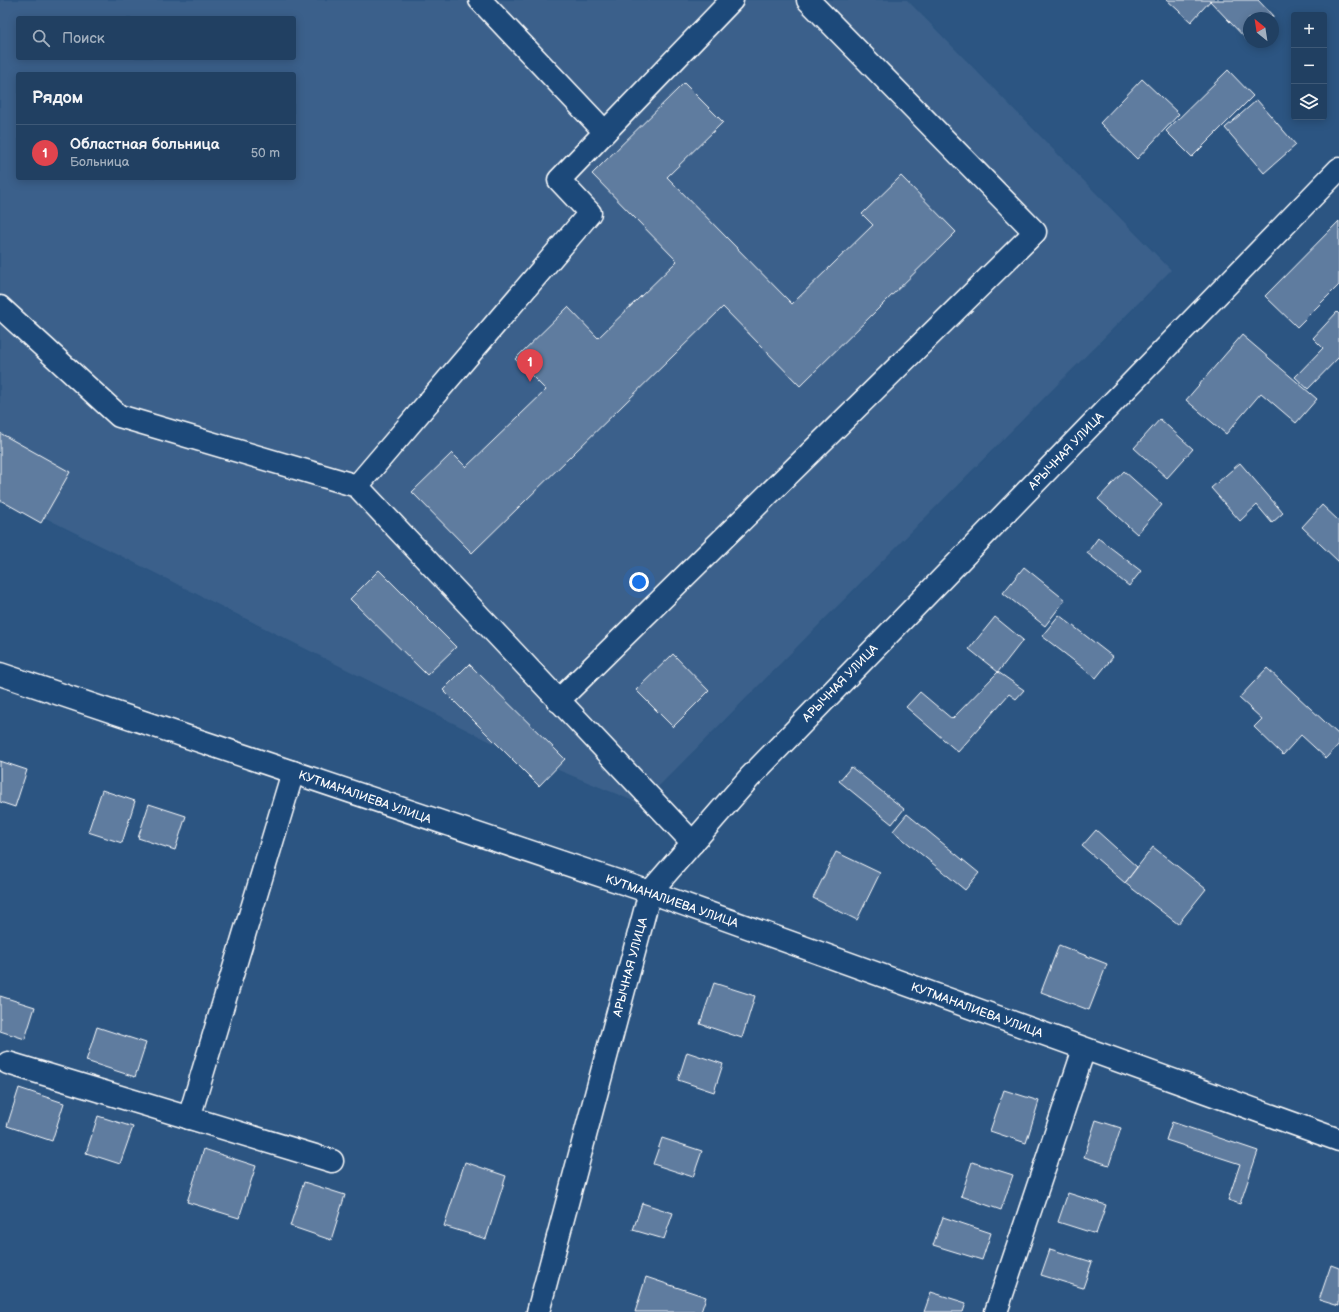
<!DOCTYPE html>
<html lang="ru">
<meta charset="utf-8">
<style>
body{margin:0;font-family:"Balsamiq Sans",sans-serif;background:#2d4b6b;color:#f1f3f6}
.controls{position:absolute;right:12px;top:12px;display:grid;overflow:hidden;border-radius:4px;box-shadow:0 2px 10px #0003}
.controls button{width:36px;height:36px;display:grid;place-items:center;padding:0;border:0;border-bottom:1px solid #3e5977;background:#214062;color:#f1f3f6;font:20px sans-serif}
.compass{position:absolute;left:1243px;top:12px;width:36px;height:36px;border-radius:50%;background:#214062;box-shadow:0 2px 10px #0003;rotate:330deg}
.you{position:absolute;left:639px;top:582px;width:14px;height:14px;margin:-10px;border:3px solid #fff;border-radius:50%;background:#1a73e8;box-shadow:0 0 0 6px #1a73e833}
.badge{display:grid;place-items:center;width:26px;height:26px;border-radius:50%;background:#d6ab8b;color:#fff;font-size:13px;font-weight:700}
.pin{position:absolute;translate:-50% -33px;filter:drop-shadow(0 1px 2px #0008)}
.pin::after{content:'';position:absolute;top:21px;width:14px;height:12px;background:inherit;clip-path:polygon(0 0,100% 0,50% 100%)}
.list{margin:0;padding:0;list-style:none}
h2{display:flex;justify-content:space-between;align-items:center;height:52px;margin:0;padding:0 16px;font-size:17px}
h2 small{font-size:13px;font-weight:400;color:#a2afbe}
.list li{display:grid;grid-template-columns:26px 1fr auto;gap:12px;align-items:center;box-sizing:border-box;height:56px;padding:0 16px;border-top:1px solid #3e5977}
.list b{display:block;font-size:15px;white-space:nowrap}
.list p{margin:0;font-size:13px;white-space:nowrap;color:#a2afbe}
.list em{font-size:13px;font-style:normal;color:#a2afbe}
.icon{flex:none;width:22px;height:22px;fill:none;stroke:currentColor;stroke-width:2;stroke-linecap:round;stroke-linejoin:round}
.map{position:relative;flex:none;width:1339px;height:1312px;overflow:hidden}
.search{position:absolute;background:#214062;box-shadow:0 2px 10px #0003;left:16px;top:16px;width:280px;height:44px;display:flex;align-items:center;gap:10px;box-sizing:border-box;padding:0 14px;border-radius:4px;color:#a2afbe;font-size:15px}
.panel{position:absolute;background:#214062;box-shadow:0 2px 10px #0003;left:16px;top:72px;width:280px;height:108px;border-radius:4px}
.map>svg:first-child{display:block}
.built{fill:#3b618b;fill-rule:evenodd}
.building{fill:#5e7c9f;stroke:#fff}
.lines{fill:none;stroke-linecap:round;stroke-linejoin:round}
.minor-casing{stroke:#fff;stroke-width:25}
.minor{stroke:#1f4a7a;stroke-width:22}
.labels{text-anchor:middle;stroke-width:3.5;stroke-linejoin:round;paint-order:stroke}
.street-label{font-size:12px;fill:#fff;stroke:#1f4a7a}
</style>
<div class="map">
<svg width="1339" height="1312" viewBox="0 0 1339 1312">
<rect width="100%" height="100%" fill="#2c5582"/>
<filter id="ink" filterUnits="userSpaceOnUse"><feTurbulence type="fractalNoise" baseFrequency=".025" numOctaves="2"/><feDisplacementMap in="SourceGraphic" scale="8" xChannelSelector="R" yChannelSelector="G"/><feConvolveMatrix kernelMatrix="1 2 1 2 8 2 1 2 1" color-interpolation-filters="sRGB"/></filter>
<g filter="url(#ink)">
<path class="built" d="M0 0H907L1171 270 641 804 495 744 0 495ZM18 18H294V58H18ZM18 74H294V178H18Z"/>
<g class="building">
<polygon points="1167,0 1211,0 1191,22"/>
<polygon points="1211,0 1258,0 1274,17 1249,18 1248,41 1210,1"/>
<polygon points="1228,70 1253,96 1192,157 1166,131"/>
<polygon points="1142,79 1179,114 1137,159 1100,123"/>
<polygon points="684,83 723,122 667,177 792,304 873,225 862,214 901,176 956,232 800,386 723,307 472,553 412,492 452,453 466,467 546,390 515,359 568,307 598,338 677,261 592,174"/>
<polygon points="1257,100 1296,145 1264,173 1225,128"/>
<polygon points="1339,221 1339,285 1297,327 1265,296"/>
<polygon points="1337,312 1339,314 1339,357 1308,389 1295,377 1323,348 1313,338"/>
<polygon points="1242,335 1317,399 1296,423 1261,393 1226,434 1186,400"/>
<polygon points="1160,419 1193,449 1167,478 1134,448"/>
<polygon points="0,433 70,472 41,523 0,500"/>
<polygon points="1240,463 1283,513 1272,523 1257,505 1240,521 1211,488"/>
<polygon points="1124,471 1162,505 1137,534 1098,499"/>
<polygon points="1322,505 1339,521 1339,562 1302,527"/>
<polygon points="1098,538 1141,571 1129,586 1087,553"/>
<polygon points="1024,567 1065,600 1045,626 1003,593"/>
<polygon points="379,570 456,647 427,675 350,599"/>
<polygon points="1059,615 1113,657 1096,678 1042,636"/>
<polygon points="995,617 1023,640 998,672 969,649"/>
<polygon points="673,654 709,691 673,727 636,690"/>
<polygon points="469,664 565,759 539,786 443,690"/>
<polygon points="1267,668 1339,735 1339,744 1326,758 1301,735 1283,755 1254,727 1262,719 1239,698"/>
<polygon points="998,672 1024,690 1016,699 1009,694 958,752 906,707 920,692 952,719"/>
<polygon points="0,761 27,770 15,807 0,802"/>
<polygon points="851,767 904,809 892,824 839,781"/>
<polygon points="102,790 135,801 122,843 88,832"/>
<polygon points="149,804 186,816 175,850 138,838"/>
<polygon points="907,814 979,873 965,890 893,831"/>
<polygon points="1096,830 1137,867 1125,883 1082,846"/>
<polygon points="1153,847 1206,889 1178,924 1125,883"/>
<polygon points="836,852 880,873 857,920 813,898"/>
<polygon points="1059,945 1107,964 1089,1010 1041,992"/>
<polygon points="714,983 755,996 742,1038 700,1024"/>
<polygon points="0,996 35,1007 25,1039 0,1031"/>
<polygon points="97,1027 146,1043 135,1077 86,1061"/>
<polygon points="687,1052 723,1064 714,1092 678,1080"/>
<polygon points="19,1088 64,1103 52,1141 7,1126"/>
<polygon points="1004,1090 1039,1101 1026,1143 990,1131"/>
<polygon points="98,1116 133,1127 120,1164 86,1153"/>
<polygon points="1096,1120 1121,1128 1109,1165 1084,1157"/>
<polygon points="1172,1122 1258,1151 1240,1204 1228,1200 1240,1164 1166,1140"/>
<polygon points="662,1138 702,1151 693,1177 653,1164"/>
<polygon points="204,1149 256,1166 239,1218 187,1202"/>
<polygon points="465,1162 506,1176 486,1239 444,1226"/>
<polygon points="972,1162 1013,1175 1001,1210 961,1196"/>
<polygon points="304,1182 345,1195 331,1240 290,1226"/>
<polygon points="1068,1193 1106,1205 1096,1234 1058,1222"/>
<polygon points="642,1203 673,1213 664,1239 633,1230"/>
<polygon points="943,1217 991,1233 982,1260 933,1245"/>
<polygon points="1050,1249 1092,1262 1083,1288 1041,1275"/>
<polygon points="1331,1265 1339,1268 1339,1306 1319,1300"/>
<polygon points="646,1277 706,1297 701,1312 635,1312"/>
<polygon points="931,1292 966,1303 963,1312 924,1312"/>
</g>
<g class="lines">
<defs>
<g id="minor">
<polyline points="480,0 605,132"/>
<polyline points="0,307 119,416 357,486"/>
<polyline points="0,674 650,892 1339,1140"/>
<polyline points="558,701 1035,232 808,0"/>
<polyline points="693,843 357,486 590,213 559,180 732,0"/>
<polyline points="8,1063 332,1161"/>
<polyline points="189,1118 293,772"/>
<polyline points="538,1312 650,892 750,777 1339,169"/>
<polyline points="996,1312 1084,1049"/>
</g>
</defs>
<use href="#minor" class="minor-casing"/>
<use href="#minor" class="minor"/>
</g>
</g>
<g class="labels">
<g class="street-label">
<text transform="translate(1066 451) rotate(-46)" y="4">АРЫЧНАЯ УЛИЦА</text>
<text transform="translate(840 683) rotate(-46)" y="4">АРЫЧНАЯ УЛИЦА</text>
<text transform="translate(365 797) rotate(19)" y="4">КУТМАНАЛИЕВА УЛИЦА</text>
<text transform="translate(672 901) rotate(19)" y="4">КУТМАНАЛИЕВА УЛИЦА</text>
<text transform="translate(630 967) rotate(-75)" y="4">АРЫЧНАЯ УЛИЦА</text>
<text transform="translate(977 1010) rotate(20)" y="4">КУТМАНАЛИЕВА УЛИЦА</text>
</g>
</g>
</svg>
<div class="controls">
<button>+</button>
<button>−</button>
<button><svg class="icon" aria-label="layers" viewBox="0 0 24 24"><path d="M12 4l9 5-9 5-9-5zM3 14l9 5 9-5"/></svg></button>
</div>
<svg class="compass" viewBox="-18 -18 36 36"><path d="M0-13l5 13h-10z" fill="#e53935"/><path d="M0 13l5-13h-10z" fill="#a2afbe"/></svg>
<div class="you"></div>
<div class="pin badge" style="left:530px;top:382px;background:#e0444e">1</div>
<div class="search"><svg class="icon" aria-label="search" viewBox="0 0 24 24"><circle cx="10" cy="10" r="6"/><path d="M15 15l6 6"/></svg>Поиск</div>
<section class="panel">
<h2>Рядом<small></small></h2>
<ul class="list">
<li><span class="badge" style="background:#e0444e">1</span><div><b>Областная больница</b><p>Больница</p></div><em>50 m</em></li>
</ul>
</section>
</div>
